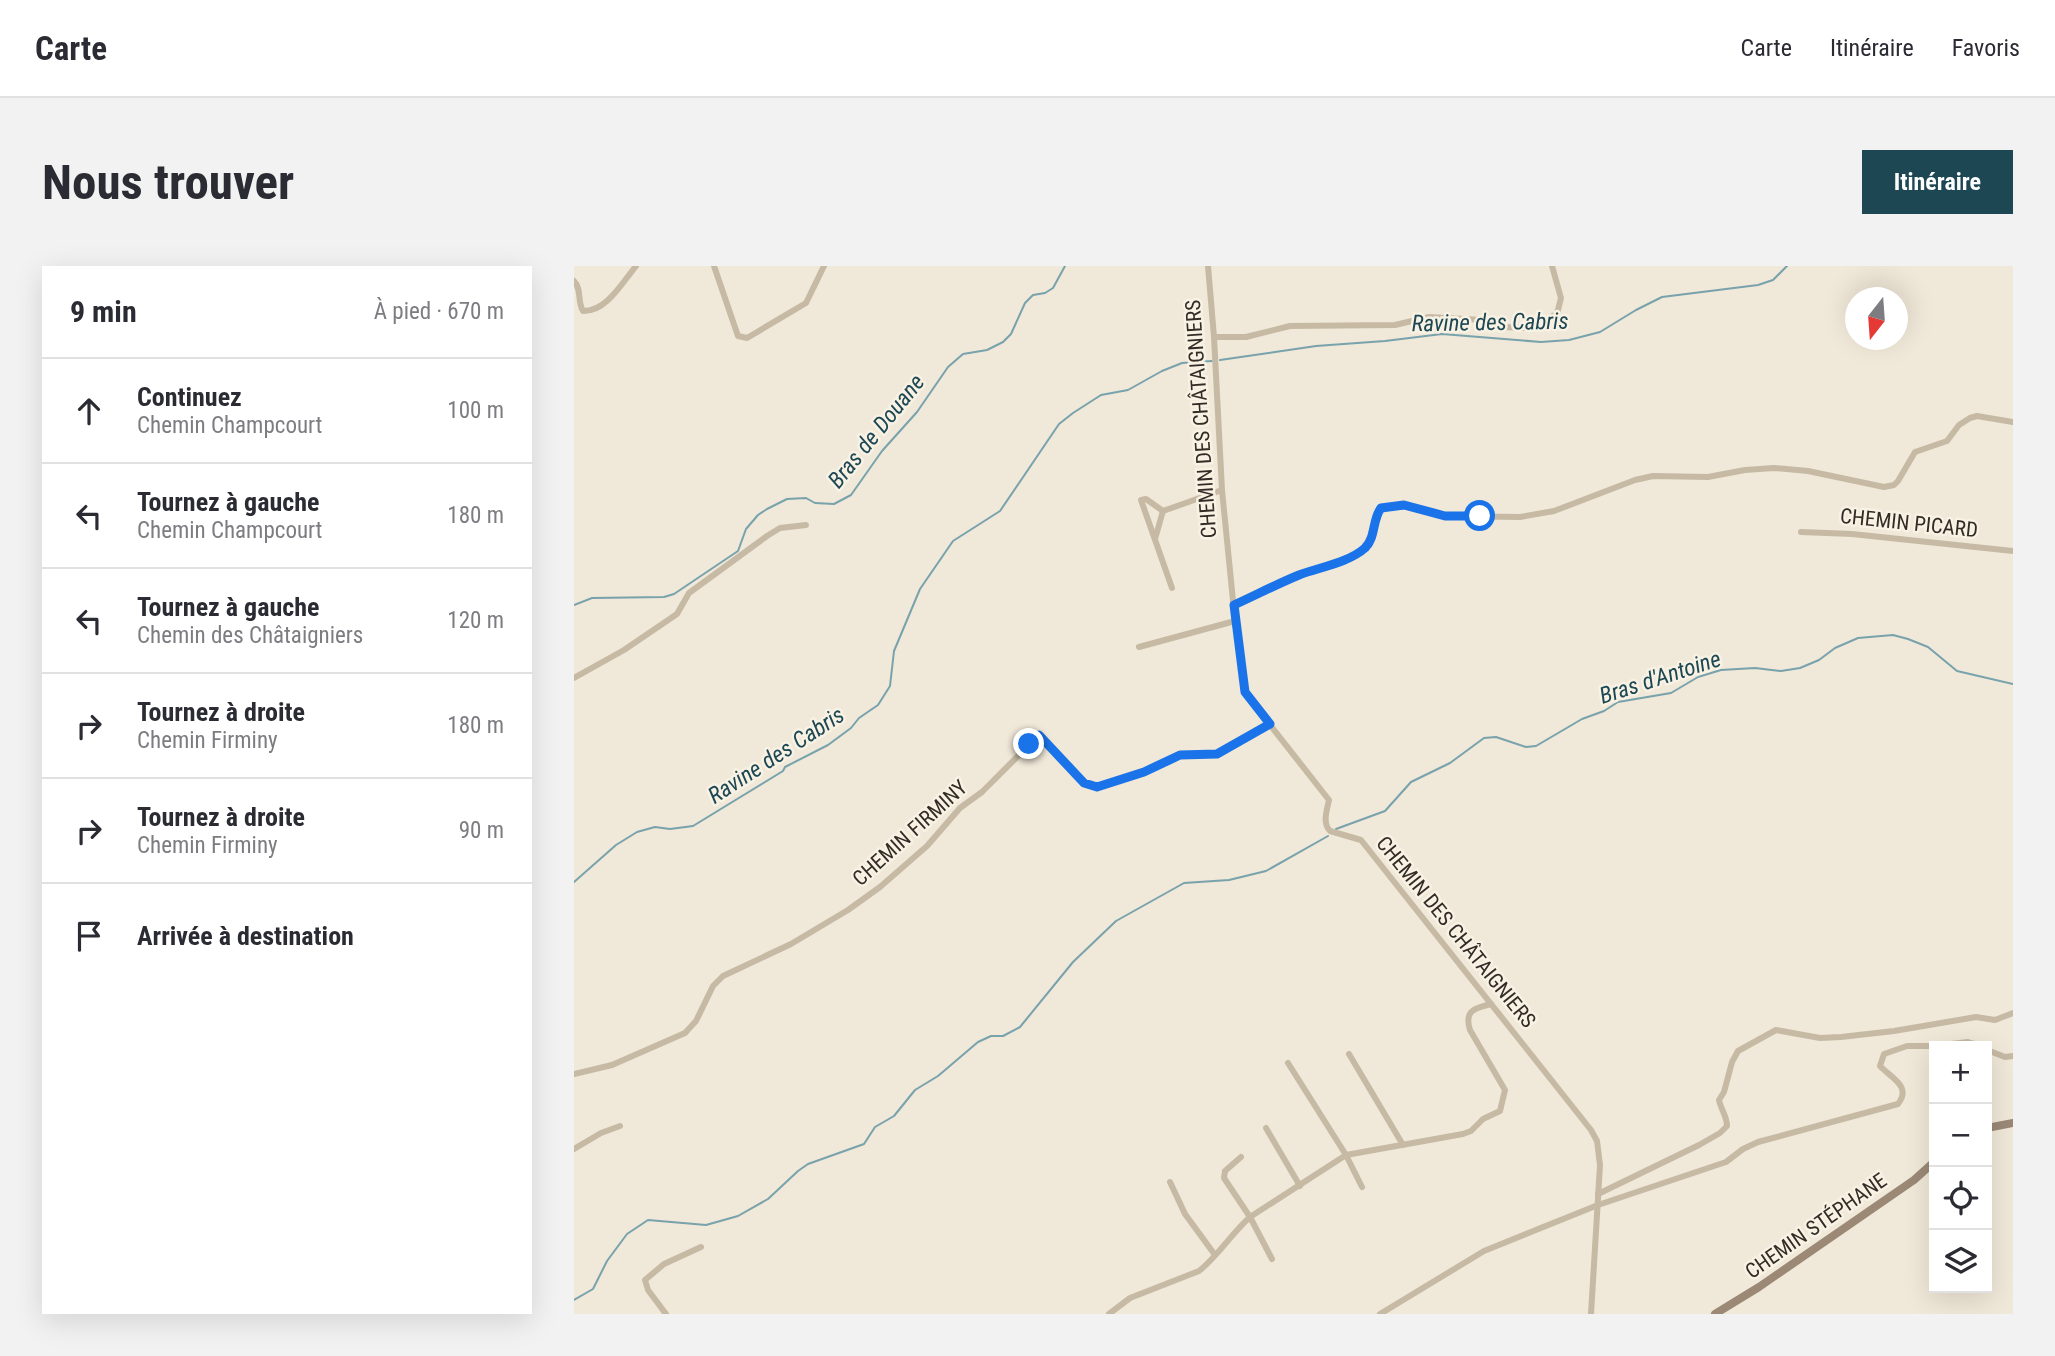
<!DOCTYPE html>
<html lang="fr">
<meta charset="utf-8">
<style>
body{margin:0;font-family:"Roboto Condensed",sans-serif;background:#f2f2f3;color:#2b2b33}
.controls{position:absolute;right:21px;bottom:21px;display:grid;overflow:hidden;border-radius:0px;box-shadow:0 7px 28px #0002}
.controls button{width:63px;height:63px;display:grid;place-items:center;padding:0;border:0;border-bottom:2px solid #e1e1e2;background:#fff;color:#2b2b33;font:35px sans-serif}
.compass{position:absolute;left:1271px;top:21px;width:63px;height:63px;border-radius:50%;background:#fff;box-shadow:0 7px 28px #0002;rotate:197deg}
.stop{position:absolute;width:21px;height:21px;margin:-16px;border:5px solid #1a73e8;border-radius:50%;background:#fff}
.stop.end{background:#1a73e8;border-color:#fff;box-shadow:0 2px 7px #0008}
.list{margin:0;padding:0;list-style:none}
h2{display:flex;justify-content:space-between;align-items:center;height:91px;margin:0;padding:0 28px;font-size:30px}
h2 small{font-size:23px;font-weight:400;color:#7c7c81}
.list li{display:grid;grid-template-columns:46px 1fr auto;gap:21px;align-items:center;box-sizing:border-box;height:105px;padding:0 28px;border-top:2px solid #e1e1e2}
.list b{display:block;font-size:26px;white-space:nowrap}
.list p{margin:0;font-size:23px;white-space:nowrap;color:#7c7c81}
.list em{font-size:23px;font-style:normal;color:#7c7c81}
.icon{flex:none;width:38px;height:38px;fill:none;stroke:currentColor;stroke-width:2;stroke-linecap:round;stroke-linejoin:round}
.map{position:relative;flex:none;width:1439px;height:1048px;overflow:hidden;border-radius:0px}
header{display:flex;align-items:center;gap:42px;box-sizing:border-box;height:98px;padding:0 35px;background:#fff;border-bottom:2px solid #e1e1e2}
header strong{font-size:33px}
nav{display:flex;gap:38px;margin-inline-start:auto;font-size:24px}
.intro{display:flex;align-items:center;justify-content:space-between;box-sizing:border-box;height:168px;padding:0 42px}
h1{margin:0;font-size:49px}
.button{padding:18px 32px;border-radius:0px;background:#1d4753;color:#fff;font-size:24px;font-weight:700}
main{display:flex;gap:42px;padding:0 42px}
aside{flex:1;background:#fff;border-radius:0px;box-shadow:0 7px 28px #0002}
.map>svg:first-child{display:block}
.lines{fill:none;stroke-linecap:round;stroke-linejoin:round}
.stream{stroke:#78a2ac;stroke-width:2}
.minor{stroke:#c7baa4;stroke-width:6}
.secondary{stroke:#9b8976;stroke-width:8}
.route{stroke:#1a73e8;stroke-width:9}
.labels{text-anchor:middle;stroke-width:5;stroke-linejoin:round;paint-order:stroke}
.street-label{font-size:21px;fill:#332c26;stroke:#f8f2e4}
.water-label{font-size:23px;font-style:italic;fill:#1d4753;stroke:#f8f2e4}
</style>
<header>
<strong>Carte</strong>
<nav><a>Carte</a><a>Itinéraire</a><a>Favoris</a></nav>
</header>
<div class="intro"><h1>Nous trouver</h1><a class="button">Itinéraire</a></div>
<main>
<aside>
<h2>9 min<small>À pied · 670 m</small></h2>
<ul class="list">
<li><svg class="icon" aria-label="ahead" viewBox="0 0 24 24"><path d="M12 20V5M6 11l6-6 6 6"/></svg><div><b>Continuez</b><p>Chemin Champcourt</p></div><em>100 m</em></li>
<li><svg class="icon" aria-label="left" viewBox="0 0 24 24"><path d="M17 20v-9H6M10 6l-5 5 5 5"/></svg><div><b>Tournez à gauche</b><p>Chemin Champcourt</p></div><em>180 m</em></li>
<li><svg class="icon" aria-label="left" viewBox="0 0 24 24"><path d="M17 20v-9H6M10 6l-5 5 5 5"/></svg><div><b>Tournez à gauche</b><p>Chemin des Châtaigniers</p></div><em>120 m</em></li>
<li><svg class="icon" aria-label="right" viewBox="0 0 24 24"><path d="M7 20v-9h11M14 6l5 5-5 5"/></svg><div><b>Tournez à droite</b><p>Chemin Firminy</p></div><em>180 m</em></li>
<li><svg class="icon" aria-label="right" viewBox="0 0 24 24"><path d="M7 20v-9h11M14 6l5 5-5 5"/></svg><div><b>Tournez à droite</b><p>Chemin Firminy</p></div><em>90 m</em></li>
<li><svg class="icon" aria-label="arrive" viewBox="0 0 24 24"><path d="M6 21V4h12l-3 4 3 4H6"/></svg><div><b>Arrivée à destination</b></div></li>
</ul>
</aside>
<div class="map">
<svg width="1439" height="1048" viewBox="0 0 1439 1048">
<rect width="100%" height="100%" fill="#f0e8d8"/>
<g class="lines">
<g class="stream">
<polyline points="646,94 742,80 811,75 868,68 967,76 995,74 1026,66 1062,44 1088,31 1184,19 1199,14 1213,0"/>
<polyline points="0,339 18,332 90,331 100,328 164,285 172,263 184,249 193,243 213,233 232,232 241,237 260,238 277,229 308,185 343,146 374,101 389,88 413,84 429,76 437,68 451,37 459,29 471,27 479,22 491,0"/>
<polyline points="762,563 811,545 837,516 876,497 910,472 922,471 952,481 962,480 1008,453 1030,445 1044,436 1097,427 1124,411 1147,404 1181,402 1207,405 1226,402 1245,394 1261,382 1284,372 1319,369 1334,373 1354,381 1383,405 1439,418"/>
<polyline points="0,616 42,579 63,566 81,561 96,563 119,560 209,505 211,501 254,479 277,462 285,452 304,439 316,420 320,385 346,323 379,275 426,245 485,158 499,147 527,129 554,124 588,105 608,97 638,95"/>
<polyline points="0,1034 19,1023 33,995 53,968 74,954 132,959 164,950 194,933 224,905 234,898 290,878 301,861 320,850 341,824 364,810 404,776 417,770 429,770 446,761 499,696 542,655 610,617 655,614 692,605 754,570"/>
</g>
<g class="minor">
<polyline points="140,0 164,70 173,72 232,37 250,0"/>
<path d="M634 0 640 71 648 224 661 355 671 427 755 534C753 544 748 557 756 565L787 574 1017 864 1023 875 1026 899 1017 1048"/>
<path d="M0 15C8 23 3 35 9 45 32 46 48 17 62 0"/>
<polyline points="640,71 672,71 716,60 821,59 855,51 908,54 930,61 955,62 983,48 987,32 978,0"/>
<polyline points="589,245 572,233 567,234 598,322"/>
<polyline points="1227,266 1278,268 1439,285"/>
<polyline points="581,273 589,245 648,224"/>
<polyline points="660,339 726,309 780,289 793,280 798,270 802,249 807,242 817,240 830,239 871,250 946,251 980,245 1061,214 1079,210 1134,211 1171,204 1200,202 1234,205 1310,221 1320,219 1324,215 1341,186 1373,175 1385,159 1396,152 1403,150 1439,156"/>
<polyline points="565,381 661,355"/>
<polyline points="0,412 50,384 103,348 115,327 193,270 206,262 232,259"/>
<polyline points="1361,780 1394,776 1407,780"/>
<polyline points="1413,784 1431,791 1439,790"/>
<polyline points="775,788 829,879"/>
<polyline points="714,797 772,889 788,921"/>
<polyline points="0,808 38,799 111,767 122,755 139,720 149,710 217,678 274,644 306,621 353,580 386,542 408,526 465,469 510,517 523,521 571,506 606,489 643,488 696,458"/>
<polyline points="692,862 726,920"/>
<polyline points="0,883 27,867 46,860"/>
<polyline points="667,891 651,905 650,912 676,951 698,993"/>
<polyline points="596,916 611,948 641,989"/>
<path d="M1024 928 1125 879 1146 867 1153 860C1153 850 1147 844 1145 834L1150 826 1158 796 1164 785 1202 764 1246 772 1267 771 1320 765 1402 751 1421 754 1439 747"/>
<polyline points="92,1048 74,1024 71,1014 90,998 127,981"/>
<path d="M535 1048 556 1032 625 1005C644 990 657 968 676 951L772 889 889 868 897 865 909 853 926 845 931 824 896 764C890 745 900 742 917 738"/>
<path d="M806 1048 910 985 1024 939 1152 896 1169 883 1184 876 1324 838C1338 820 1317 812 1306 800L1310 788 1333 780H1360"/>
</g>
<g class="secondary">
<polyline points="1413,862 1439,857"/>
<polyline points="1141,1048 1185,1021 1340,914 1360,896"/>
</g>
</g>
<g class="lines">
<path class="route" d="M455 478 465 469 510 517 523 521 570 506 606 489 643 488 696 458 671 426 660 339C682 329 703 318 725 309 746 301 774 297 791 282 802 271 798 254 807 242L830 239 871 250H906"/>
</g>
<g class="labels">
<g class="street-label">
<text transform="translate(627 153) rotate(-94)" y="7">CHEMIN DES CHÂTAIGNIERS</text>
<text transform="translate(1335 257) rotate(6)" y="7">CHEMIN PICARD</text>
<text transform="translate(336 567) rotate(-42)" y="7">CHEMIN FIRMINY</text>
<text transform="translate(882 666) rotate(51)" y="7">CHEMIN DES CHÂTAIGNIERS</text>
<text transform="translate(1242 960) rotate(-35)" y="7">CHEMIN STÉPHANE</text>
</g>
<g class="water-label">
<text transform="translate(916 56) rotate(-1)" y="8">Ravine des Cabris</text>
<text transform="translate(302 165) rotate(-51)" y="8">Bras de Douane</text>
<text transform="translate(1086 411) rotate(-18)" y="8">Bras d'Antoine</text>
<text transform="translate(202 489) rotate(-33)" y="8">Ravine des Cabris</text>
</g>
</g>
</svg>
<div class="controls">
<button>+</button>
<button>−</button>
<button><svg class="icon" aria-label="locate" viewBox="0 0 24 24"><circle cx="12" cy="12" r="6"/><path d="M12 2v4M12 18v4M2 12h4M18 12h4"/></svg></button>
<button><svg class="icon" aria-label="layers" viewBox="0 0 24 24"><path d="M12 4l9 5-9 5-9-5zM3 14l9 5 9-5"/></svg></button>
</div>
<svg class="compass" viewBox="-18 -18 36 36"><path d="M0-13l5 13h-10z" fill="#e53935"/><path d="M0 13l5-13h-10z" fill="#7c7c81"/></svg>
<div class="stop" style="left:906px;top:250px"></div>
<div class="stop end" style="left:455px;top:478px"></div>
</div>
</main>
